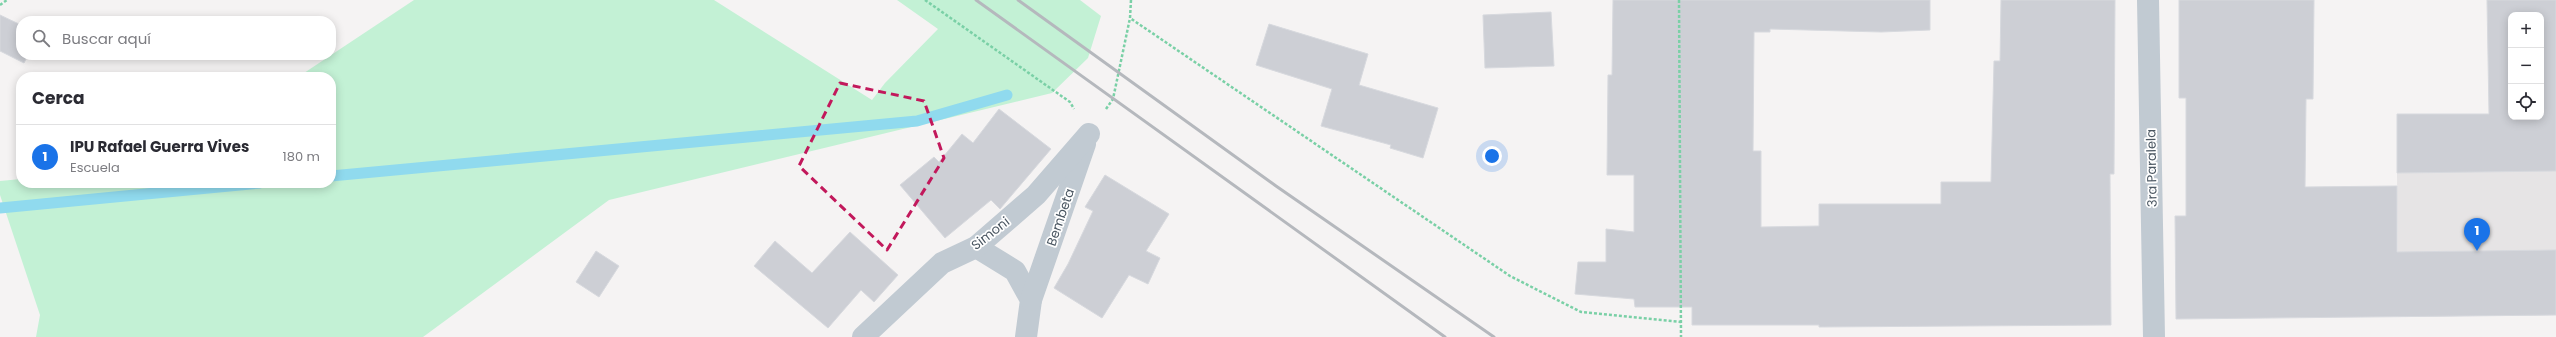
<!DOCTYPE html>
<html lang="es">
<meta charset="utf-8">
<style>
body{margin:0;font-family:Poppins,sans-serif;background:#f7f7f7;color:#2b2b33}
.controls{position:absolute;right:12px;top:12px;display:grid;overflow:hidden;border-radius:8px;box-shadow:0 2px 10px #0003}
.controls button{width:36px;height:36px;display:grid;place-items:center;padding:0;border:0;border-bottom:1px solid #e1e1e2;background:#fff;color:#2b2b33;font:20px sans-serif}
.you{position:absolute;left:1492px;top:156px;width:14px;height:14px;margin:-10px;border:3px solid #fff;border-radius:50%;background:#1a73e8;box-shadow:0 0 0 6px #1a73e833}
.badge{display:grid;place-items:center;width:26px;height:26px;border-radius:50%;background:#1a73e8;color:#fff;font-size:13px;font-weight:700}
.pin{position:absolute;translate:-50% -33px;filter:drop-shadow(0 1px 2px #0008)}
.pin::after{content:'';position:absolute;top:21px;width:14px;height:12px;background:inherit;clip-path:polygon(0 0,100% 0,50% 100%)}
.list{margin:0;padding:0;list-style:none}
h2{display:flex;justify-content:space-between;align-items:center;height:52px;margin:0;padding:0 16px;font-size:17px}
h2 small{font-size:13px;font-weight:400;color:#7c7c81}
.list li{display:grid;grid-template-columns:26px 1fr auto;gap:12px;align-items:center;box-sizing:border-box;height:64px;padding:0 16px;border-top:1px solid #e1e1e2}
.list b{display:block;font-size:15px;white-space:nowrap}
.list p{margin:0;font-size:13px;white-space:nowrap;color:#7c7c81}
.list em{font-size:13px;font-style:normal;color:#7c7c81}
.icon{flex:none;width:22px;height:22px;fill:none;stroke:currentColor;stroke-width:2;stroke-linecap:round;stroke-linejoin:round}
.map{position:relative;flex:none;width:2556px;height:337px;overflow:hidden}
.search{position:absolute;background:#fff;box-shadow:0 2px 10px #0003;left:16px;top:16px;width:320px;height:44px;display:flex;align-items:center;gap:10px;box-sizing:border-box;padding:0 14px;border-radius:16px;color:#7c7c81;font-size:15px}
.panel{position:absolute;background:#fff;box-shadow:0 2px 10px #0003;left:16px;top:72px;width:320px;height:116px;border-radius:16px}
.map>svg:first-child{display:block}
.education{fill:#e6e4e5}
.green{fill:#c3f1d5}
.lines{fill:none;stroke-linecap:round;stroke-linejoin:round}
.stream{stroke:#90daee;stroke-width:11}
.building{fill:#cdcfd5;stroke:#d7d9de;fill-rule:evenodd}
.path{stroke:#7ad0a6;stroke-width:2.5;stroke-dasharray:3 2;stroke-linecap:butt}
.minor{stroke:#c1cad2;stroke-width:22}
.rail{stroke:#b5b8bd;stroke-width:3}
.marked{fill:none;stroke:#c2185b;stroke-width:3;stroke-dasharray:8 5;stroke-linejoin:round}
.labels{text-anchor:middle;stroke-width:3.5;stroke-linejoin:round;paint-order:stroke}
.street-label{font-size:13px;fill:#4a5661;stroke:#fff}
</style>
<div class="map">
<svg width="2556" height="337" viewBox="0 0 2556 337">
<rect width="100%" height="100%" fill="#f5f3f3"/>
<polygon class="education" points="2556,171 2556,315 2398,317 2397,173"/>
<polygon class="green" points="414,0 714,0 872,100 885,83 938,29 897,0 1080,0 1101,16 1088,58 1052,93 609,200 423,337 36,337 40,315 0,195 0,181 21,179 21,183 331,183 331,77 298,77"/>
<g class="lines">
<g class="stream">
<polyline points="331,176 917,121 1007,95"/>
<polyline points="0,208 260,183"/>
</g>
</g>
<g class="building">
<polygon points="1613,0 1930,0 1930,30 1881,32 1770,29 1770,32 1754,32 1753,151 1761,151 1761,227 1819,226 1819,204 1941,204 1941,182 1991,182 1994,61 2000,61 2001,0 2115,0 2114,174 2110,174 2111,325 1819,327 1819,325 1692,325 1692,307 1635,307 1634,299 1575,294 1578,262 1606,262 1606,229 1634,232 1634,175 1607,175 1608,75 1612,75"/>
<polygon points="2179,0 2314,0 2313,99 2306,99 2305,187 2397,186 2397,252 2556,250 2556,315 2176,319 2175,216 2186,216 2186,98 2179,98"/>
<path d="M2487 0H2556V171L2397 173V114H2489ZM2511 15H2541V117H2511Z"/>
<polygon points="1551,12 1554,66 1485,68 1483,15"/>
<polygon points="0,15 21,25 21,55 28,55 24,63 0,51"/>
<polygon points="1269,24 1368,54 1359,85 1438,108 1423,158 1390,148 1391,145 1321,126 1332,89 1256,65"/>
<polygon points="999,109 1051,149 1000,209 991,200 945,238 900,185 934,157 939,162 962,134 973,143"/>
<polygon points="1105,175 1169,214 1146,251 1160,258 1148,284 1129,275 1102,318 1054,288 1068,264 1093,211 1085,207"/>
<polygon points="850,232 898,275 874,302 861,290 828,328 754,266 775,241 812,273"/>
<polygon points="596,251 619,266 599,297 576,282"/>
</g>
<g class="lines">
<g class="path">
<polyline points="925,0 1070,102 1074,109"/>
<polyline points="1131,0 1130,18 1510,276 1581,312 1681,322"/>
<polyline points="1679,0 1681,337"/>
<polyline points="0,5 7,0"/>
<polyline points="1106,109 1113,99 1130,18"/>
</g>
<g class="minor">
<polyline points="2148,0 2154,337"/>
<polyline points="976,247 1015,271 1031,300 1026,337"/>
<polyline points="1031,300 1085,144"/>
<polyline points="863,337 942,263 976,247 1036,195 1089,134"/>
</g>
<g class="rail">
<polyline points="976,0 1445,337"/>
<polyline points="1018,0 1276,186 1494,337"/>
</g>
</g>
<path class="marked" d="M840 83 924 101 944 158 887 250 799 166Z"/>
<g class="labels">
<g class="street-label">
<text transform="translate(2151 168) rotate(-91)" y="5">3ra Paralela</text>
<text transform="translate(1060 217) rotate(-71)" y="5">Bembeta</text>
<text transform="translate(990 233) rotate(-38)" y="5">Simoni</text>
</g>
</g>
</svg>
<div class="controls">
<button>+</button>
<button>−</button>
<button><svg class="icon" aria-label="locate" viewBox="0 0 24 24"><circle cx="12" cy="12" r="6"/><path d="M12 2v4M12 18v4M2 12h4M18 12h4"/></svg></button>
</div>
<div class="you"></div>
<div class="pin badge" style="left:2477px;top:251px">1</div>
<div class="search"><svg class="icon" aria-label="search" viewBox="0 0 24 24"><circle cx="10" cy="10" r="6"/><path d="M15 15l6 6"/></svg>Buscar aquí</div>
<section class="panel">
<h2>Cerca<small></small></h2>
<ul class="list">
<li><span class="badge">1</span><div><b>IPU Rafael Guerra Vives</b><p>Escuela</p></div><em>180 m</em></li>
</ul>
</section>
</div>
